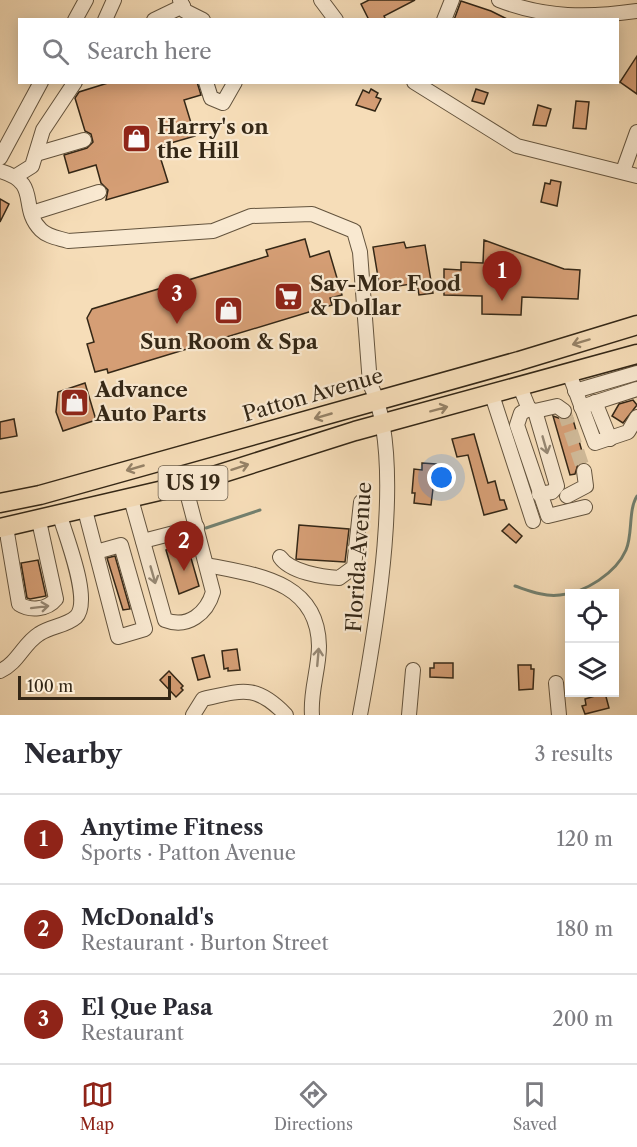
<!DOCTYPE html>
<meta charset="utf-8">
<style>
body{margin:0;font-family:"Libre Caslon Text",serif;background:#f2f2f3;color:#2b2b33}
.controls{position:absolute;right:18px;bottom:18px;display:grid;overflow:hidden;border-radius:0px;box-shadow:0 3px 15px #0003}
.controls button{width:54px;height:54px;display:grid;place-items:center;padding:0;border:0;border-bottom:2px solid #e1e1e2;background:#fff;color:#2b2b33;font:30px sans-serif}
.scale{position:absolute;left:18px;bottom:15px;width:153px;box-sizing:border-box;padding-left:6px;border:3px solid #342716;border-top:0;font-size:16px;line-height:21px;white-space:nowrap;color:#342716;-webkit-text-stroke:4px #f9e9d1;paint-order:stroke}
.you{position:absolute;left:442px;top:478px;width:21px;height:21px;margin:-15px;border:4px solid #fff;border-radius:50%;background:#1a73e8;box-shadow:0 0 0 9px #1a73e833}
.badge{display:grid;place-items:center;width:39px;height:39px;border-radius:50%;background:#8f2418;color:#fff;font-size:20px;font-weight:700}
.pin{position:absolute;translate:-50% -50px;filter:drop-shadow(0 2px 3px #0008)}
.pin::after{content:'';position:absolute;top:32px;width:21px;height:18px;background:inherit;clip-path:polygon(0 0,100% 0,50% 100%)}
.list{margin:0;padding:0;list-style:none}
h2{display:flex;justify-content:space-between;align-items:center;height:78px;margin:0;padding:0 24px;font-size:26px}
h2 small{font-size:20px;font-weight:400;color:#7c7c81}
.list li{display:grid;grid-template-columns:39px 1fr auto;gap:18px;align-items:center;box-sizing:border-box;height:90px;padding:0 24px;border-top:2px solid #e1e1e2}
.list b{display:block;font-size:22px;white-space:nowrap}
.list p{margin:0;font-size:20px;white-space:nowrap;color:#7c7c81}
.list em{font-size:20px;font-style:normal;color:#7c7c81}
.icon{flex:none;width:33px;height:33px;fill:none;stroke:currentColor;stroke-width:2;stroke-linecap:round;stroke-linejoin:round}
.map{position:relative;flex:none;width:637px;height:715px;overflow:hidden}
.search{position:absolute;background:#fff;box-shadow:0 3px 15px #0003;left:18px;right:18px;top:18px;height:66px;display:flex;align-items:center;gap:15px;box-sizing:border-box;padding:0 21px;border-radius:0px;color:#7c7c81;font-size:22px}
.sheet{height:348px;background:#fff}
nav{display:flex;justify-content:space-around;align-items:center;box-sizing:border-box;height:84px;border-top:2px solid #e1e1e2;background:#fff;font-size:16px;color:#7c7c81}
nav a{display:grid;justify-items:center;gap:3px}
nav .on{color:#8f2418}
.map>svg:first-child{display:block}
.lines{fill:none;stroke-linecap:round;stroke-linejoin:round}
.stream{stroke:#73806f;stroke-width:3}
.building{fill:#d59e75;stroke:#342716;stroke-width:1.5}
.minor-tunnel{stroke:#cfb998;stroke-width:14;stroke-dasharray:14 7;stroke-linecap:butt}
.minor-casing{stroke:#64543e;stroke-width:16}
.major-casing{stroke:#342716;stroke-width:21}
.minor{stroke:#f9e9d1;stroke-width:14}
.major{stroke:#f6ddb8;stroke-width:18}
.oneway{stroke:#958267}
.oneway2{stroke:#968874}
.labels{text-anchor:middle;stroke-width:4.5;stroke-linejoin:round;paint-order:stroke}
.shield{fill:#f9e9d1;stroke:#6f614e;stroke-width:1.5}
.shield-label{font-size:20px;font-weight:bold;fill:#342716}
.poi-label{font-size:21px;font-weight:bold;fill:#342716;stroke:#f9e9d1;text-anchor:start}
.street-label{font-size:21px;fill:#342716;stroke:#f9e9d1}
</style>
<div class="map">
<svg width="637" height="715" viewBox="0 0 637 715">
<rect width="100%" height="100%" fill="#f6ddb8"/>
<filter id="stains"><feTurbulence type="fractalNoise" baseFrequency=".00333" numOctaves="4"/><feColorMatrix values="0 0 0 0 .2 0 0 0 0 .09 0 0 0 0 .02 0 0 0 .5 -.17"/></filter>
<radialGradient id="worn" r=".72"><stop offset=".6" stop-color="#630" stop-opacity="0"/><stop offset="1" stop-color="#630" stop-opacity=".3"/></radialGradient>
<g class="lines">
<g class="stream">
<polyline points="206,528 260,510"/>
<path d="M515 586C530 591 544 597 560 595 585 593 616 573 626 550 633 534 628 510 637 496"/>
</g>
</g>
<g class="building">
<polygon points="369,0 415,0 384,16 386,20 369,20 361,4"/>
<polygon points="461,1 491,11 509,20 454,20"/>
<polygon points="637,56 637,94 620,82"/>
<polygon points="111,82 197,82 201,95 184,100 195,136 157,147 168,182 106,200 108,190 101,183 96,165 69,173 64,155 87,148 93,142 91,134 85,131 75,98 79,92"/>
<polygon points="371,89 378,93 376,97 381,99 375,111 356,105 363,90 369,93"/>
<polygon points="476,89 488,93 484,104 472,101"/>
<polygon points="576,101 589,102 586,129 573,128"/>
<polygon points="538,105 551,109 546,126 533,125"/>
<polygon points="551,180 561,182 557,206 541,202 545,183 550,184"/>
<polygon points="0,199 9,204 0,222"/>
<polygon points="305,239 310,257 329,251 342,295 330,298 332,305 108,373 107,369 95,372 87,344 94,342 87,318 92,309 268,256 266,250"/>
<polygon points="484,240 564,269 580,270 578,299 522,297 521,315 482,314 482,296 444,295 444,269 461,270 461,262 483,263"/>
<polygon points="404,242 406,248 425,245 433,293 419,295 417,283 380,289 373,247"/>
<polygon points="85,383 96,420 63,431 56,412 58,392"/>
<polygon points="633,400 637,405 623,423 612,416 619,404"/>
<polygon points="553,416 564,420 572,416 585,462 578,464 575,474 570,475"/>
<polygon points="14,419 17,436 0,439 0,422"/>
<polygon points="474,434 488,483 495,481 500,500 504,500 507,509 484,515 468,455 457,457 452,439"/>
<polygon points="422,463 436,464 431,505 414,503 415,493 412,493 414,469 422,470"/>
<polygon points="509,524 522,536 516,543 502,531"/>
<polygon points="299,525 349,529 345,562 296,559"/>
<polygon points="187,544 199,586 179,594 166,550"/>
<polygon points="115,556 130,609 123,610 107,558"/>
<polygon points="38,560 46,596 30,599 27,598 21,563"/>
<polygon points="237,649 240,670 228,671 228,668 224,669 222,651"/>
<polygon points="204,655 210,677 198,680 192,658"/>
<polygon points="434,663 453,663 453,678 430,677 430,668 434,668"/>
<polygon points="518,665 531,665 531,669 534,669 533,689 519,690"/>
<polygon points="169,671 183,686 181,688 183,690 176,697 160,680"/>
<polygon points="605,693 609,708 585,714 582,706 586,705 585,699"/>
</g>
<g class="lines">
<polyline class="minor-tunnel" points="564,411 584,471"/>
<defs>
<g id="minor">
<polyline points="180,0 185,11 203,20"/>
<polyline points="321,0 336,20"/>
<path d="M499 0C545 18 589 18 637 11"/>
<polyline points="75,20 86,0"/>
<polyline points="105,20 114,0"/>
<polyline points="154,20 183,6"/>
<polyline points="444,20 452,0"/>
<polyline points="206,82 211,98 223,103 235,82"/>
<polyline points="414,82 517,146 637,176"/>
<polyline points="36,154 84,140"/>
<polyline points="0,158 41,82"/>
<path d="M0 171C42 183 18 207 41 230 48 237 59 238 68 241L213 231 251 216 312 214 354 231 360 252 370 384C407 456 375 634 360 715"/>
<polyline points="623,171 637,132"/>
<polyline points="16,176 32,166 43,130 75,82"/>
<polyline points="32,213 99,192"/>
<polyline points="569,373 595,443 628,432 637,417"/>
<polyline points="520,387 529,409 521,413 517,425 548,516 585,507"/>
<polyline points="575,391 637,373"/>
<polyline points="492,395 533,521"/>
<polyline points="595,402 610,439"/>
<polyline points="581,407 637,389"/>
<polyline points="529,409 535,411 557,406 564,411"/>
<polyline points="535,411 557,486 552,492 539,494"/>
<polyline points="567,496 586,486 584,471"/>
<path d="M131 499 165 620C188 629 207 613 213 592L185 485"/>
<polyline points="85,510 118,637 145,629 121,545 96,552"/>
<path d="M6 527 19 604C30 611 47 610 56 599L39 521"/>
<polyline points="143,541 197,527"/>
<path d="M280 557C290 572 322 577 339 578L354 567 361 502"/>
<path d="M207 565C257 575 318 581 319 646 319 669 310 692 312 715"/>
<path d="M0 671C18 663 23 644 39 634 51 626 66 626 76 617 92 601 66 537 60 516"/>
<polyline points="556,683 559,715"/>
<path d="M193 715 203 699C243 690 256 684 286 715"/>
<polyline points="409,715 413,670"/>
</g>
<g id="major">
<polyline points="0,503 40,495 519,361 637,325"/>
<polyline points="0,528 185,485 355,431 637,354"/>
</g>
</defs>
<use href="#minor" class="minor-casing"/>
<use href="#major" class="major-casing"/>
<use href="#minor" class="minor"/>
<use href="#major" class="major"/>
</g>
<defs><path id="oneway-shaft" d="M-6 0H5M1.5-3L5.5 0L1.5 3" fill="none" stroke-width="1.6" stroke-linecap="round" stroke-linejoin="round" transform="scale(1.5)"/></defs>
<g class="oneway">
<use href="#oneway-shaft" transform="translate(581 342) rotate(163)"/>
<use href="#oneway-shaft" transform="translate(439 409) rotate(-15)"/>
<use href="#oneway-shaft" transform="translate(323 416) rotate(164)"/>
<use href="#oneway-shaft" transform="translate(240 467) rotate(-18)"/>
<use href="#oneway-shaft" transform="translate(135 468) rotate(164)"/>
</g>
<g class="oneway2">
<use href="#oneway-shaft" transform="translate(545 445) rotate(74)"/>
<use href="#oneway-shaft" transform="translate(153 575) rotate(74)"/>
<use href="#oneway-shaft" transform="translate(40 607) rotate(-7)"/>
<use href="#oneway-shaft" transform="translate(318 657) rotate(-85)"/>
</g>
<defs>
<symbol id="shop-square" viewBox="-11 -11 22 22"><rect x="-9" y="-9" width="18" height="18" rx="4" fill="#8f2418" stroke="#f9e9d1"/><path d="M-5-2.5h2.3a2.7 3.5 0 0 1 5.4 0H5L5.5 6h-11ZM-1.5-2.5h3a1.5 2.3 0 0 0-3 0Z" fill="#fff"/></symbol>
<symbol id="supermarket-square" viewBox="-11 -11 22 22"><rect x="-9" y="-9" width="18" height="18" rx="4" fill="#8f2418" stroke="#f9e9d1"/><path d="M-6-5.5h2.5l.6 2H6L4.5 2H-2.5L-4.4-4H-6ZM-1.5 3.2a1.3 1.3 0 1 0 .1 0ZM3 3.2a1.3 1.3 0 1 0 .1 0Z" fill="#fff"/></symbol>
</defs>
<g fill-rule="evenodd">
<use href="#shop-square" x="120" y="122" width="33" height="33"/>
<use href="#supermarket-square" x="272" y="280" width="33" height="33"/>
<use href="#shop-square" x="212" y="294" width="33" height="33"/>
<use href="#shop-square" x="58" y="386" width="33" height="33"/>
</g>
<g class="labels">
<rect class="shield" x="158.5" y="466" width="69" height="34" rx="4.5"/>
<g class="shield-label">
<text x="193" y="490">US 19</text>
</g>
<g class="poi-label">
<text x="157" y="134">Harry's on<tspan x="157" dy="24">the Hill</tspan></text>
<text x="310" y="291">Sav-Mor Food<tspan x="310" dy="24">&amp; Dollar</tspan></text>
<text x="229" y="349" text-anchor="middle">Sun Room &amp; Spa</text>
<text x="95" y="397">Advance<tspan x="95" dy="24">Auto Parts</tspan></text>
</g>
<g class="street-label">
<text transform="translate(313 395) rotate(-16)" y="7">Patton Avenue</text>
<text transform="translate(359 557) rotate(-86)" y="7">Florida Avenue</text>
</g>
</g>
<rect width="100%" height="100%" filter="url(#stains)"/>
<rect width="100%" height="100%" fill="url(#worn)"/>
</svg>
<div class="controls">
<button><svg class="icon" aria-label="locate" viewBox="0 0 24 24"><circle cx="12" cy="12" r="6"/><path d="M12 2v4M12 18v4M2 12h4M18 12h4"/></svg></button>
<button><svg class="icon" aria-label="layers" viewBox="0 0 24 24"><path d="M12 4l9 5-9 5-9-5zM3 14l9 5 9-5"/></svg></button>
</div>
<div class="scale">100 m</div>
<div class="you"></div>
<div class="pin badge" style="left:502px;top:301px">1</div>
<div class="pin badge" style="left:184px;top:571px">2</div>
<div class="pin badge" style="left:177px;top:324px">3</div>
<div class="search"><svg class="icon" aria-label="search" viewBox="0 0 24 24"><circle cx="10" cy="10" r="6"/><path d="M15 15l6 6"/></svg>Search here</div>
</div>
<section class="sheet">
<h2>Nearby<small>3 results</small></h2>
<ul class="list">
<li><span class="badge">1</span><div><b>Anytime Fitness</b><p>Sports · Patton Avenue</p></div><em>120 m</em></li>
<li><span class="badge">2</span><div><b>McDonald's</b><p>Restaurant · Burton Street</p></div><em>180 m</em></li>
<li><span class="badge">3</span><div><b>El Que Pasa</b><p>Restaurant</p></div><em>200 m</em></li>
</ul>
</section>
<nav>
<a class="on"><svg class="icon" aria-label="map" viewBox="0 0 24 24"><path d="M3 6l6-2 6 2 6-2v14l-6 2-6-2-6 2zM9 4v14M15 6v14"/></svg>Map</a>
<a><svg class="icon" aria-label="directions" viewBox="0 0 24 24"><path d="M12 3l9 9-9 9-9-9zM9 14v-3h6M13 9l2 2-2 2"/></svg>Directions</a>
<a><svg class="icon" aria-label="saved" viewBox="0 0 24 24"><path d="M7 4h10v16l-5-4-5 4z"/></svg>Saved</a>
</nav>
